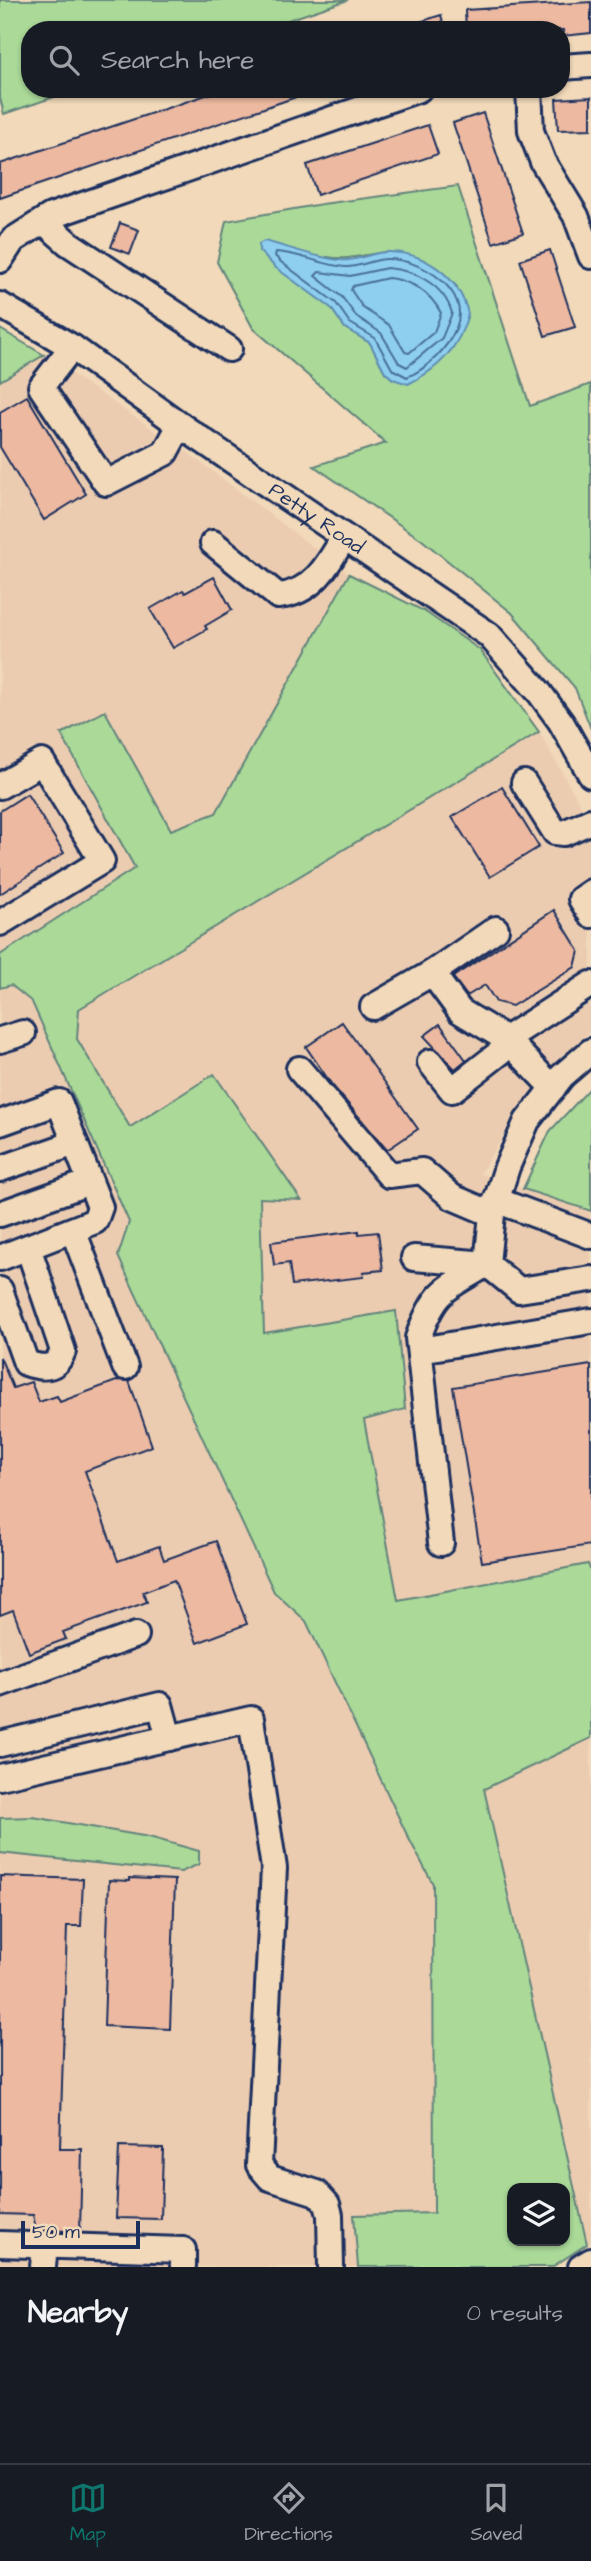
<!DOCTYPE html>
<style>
body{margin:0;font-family:"Architects Daughter",sans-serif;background:#20242c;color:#f1f3f6}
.controls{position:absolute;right:21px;bottom:21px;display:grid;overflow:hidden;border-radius:14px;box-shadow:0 2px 5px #0004}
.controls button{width:63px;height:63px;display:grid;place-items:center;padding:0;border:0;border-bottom:2px solid #363941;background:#171b24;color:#f1f3f6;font:35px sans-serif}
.scale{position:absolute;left:21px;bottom:18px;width:119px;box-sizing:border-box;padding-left:7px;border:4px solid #1b2f5e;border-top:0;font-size:19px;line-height:24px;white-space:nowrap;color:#1b2f5e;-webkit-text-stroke:5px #f1d9b9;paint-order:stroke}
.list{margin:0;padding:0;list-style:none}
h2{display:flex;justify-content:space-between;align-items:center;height:91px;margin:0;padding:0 28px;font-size:30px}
h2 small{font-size:23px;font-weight:400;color:#9ea1a6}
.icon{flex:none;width:38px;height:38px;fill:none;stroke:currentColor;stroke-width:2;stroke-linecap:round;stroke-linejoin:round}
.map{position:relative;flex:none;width:591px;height:2267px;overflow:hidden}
.search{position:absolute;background:#171b24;box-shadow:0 2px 5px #0004;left:21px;right:21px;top:21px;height:77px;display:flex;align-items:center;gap:18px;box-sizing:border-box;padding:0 24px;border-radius:28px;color:#9ea1a6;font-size:26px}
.sheet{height:196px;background:#171b24}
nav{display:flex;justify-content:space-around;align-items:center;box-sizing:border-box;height:98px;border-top:2px solid #363941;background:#171b24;font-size:19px;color:#9ea1a6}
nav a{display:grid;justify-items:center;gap:4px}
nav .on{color:#0f766e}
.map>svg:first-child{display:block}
.built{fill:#ecccb0}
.green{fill:#aad998;stroke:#62847b;stroke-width:2;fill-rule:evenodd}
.water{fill:#8eceef;stroke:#608eb5;stroke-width:2}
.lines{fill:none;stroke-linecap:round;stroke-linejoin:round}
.shore{stroke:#496f98;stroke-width:2}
.building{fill:#edb9a0;stroke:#1b2f5e;stroke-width:2}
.minor-casing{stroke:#1b2f5e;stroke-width:30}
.minor{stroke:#f1d9b9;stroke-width:24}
.labels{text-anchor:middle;stroke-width:7;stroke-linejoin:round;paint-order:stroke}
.street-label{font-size:21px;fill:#1b2f5e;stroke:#f1d9b9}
</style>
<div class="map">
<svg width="591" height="2267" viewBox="0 0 591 2267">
<rect width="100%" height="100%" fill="#f1d9b9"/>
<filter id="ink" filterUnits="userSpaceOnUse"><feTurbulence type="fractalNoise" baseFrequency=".0143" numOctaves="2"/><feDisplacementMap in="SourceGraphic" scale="14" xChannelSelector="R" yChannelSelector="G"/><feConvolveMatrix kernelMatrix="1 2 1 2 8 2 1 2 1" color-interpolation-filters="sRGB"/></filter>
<g filter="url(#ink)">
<g class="built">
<polygon points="44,355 192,456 349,574 217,813 171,830 105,712 135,868 0,955 0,381"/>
<polygon points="539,732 591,823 591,1030 529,1093 480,1174 591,1211 591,1572 588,1565 398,1600 364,1419 395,1311 264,1334 260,1197 300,1200 130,1127 77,1039 79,1009"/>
<polygon points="11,985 31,1002 130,1222 118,1257 273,1592 306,1621 407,1835 433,1884 434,2213 355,2215 358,2267 0,2267 0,989"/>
<polygon points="591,1738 591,2242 587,2244 484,1789"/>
</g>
<g class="green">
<polygon points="0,0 348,0 258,30 30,30 30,89 78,89 4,114 0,98"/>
<path d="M458 186 530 406 591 384V729L575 688 512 613 422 540 314 466 386 443 253 328 217 262 226 221 322 204ZM387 252C416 254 438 266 457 287L393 379 385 372 370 343 345 328 331 308 327 257C352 261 363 254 387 252Z"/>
<polygon points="0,329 44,355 0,381"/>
<path d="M349 574 424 611 480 650 539 732 79 1009 77 1039 130 1127 214 1074 301 1200 260 1198 264 1333 396 1311 405 1409 364 1420 398 1600 588 1564 591 1572V1738L484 1789 587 2244 552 2267H358L354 2215 434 2213 433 1884 407 1835 306 1621 274 1592 118 1256 129 1222 32 1002 11 985 0 988V955L135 868 61 734 105 711 171 830 216 813ZM512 2188H565V2241H512Z"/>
<polygon points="591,1087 591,1211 523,1189 550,1131"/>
<polygon points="33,1817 149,1837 199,1851 199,1864 181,1872 0,1853 0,1818"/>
</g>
<path class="water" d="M264 241C286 246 328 262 348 260 361 259 372 253 385 252 423 250 460 277 468 314 459 348 439 369 408 384L393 379 385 372 370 343 345 328 331 308 276 268 259 251V244Z"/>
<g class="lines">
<g class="shore">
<path d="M276 252C299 253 322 265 345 267 359 268 373 259 387 259 421 259 472 290 456 328 448 348 427 369 407 377L392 369 375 338 350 323 336 303 281 262 275 256Z"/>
<path d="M387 268C415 270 444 285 452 313L442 338 407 367 399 363 381 333 356 316 342 297 315 276 319 272 350 276Z"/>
<path d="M388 278C411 280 430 292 441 313L434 332 409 353 405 352 389 325 363 308 351 290 353 286Z"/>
</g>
</g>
<g class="building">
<polygon points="591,2 591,33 563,36 563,30 466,30 465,10"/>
<polygon points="441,15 445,30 405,30 404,27"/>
<polygon points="224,89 311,89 311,92 0,198 0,164"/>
<polygon points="591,97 591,129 558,130 556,99"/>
<polygon points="483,113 523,233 493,243 453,123"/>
<polygon points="428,125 438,154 317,195 307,165"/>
<polygon points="120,223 139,230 130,254 111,247"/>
<polygon points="550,250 575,327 545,336 520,260"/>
<polygon points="27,396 86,494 44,520 0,447 0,412"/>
<polygon points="214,577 232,610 205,626 207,629 173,648 150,609 183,590 185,593"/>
<polygon points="502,787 539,847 490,877 452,817"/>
<polygon points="27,794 64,853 0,894 0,811"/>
<polygon points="554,910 579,951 575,967 512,1006 496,1002 485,985 467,996 453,977"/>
<polygon points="342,1022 418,1129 387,1150 332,1085 306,1047"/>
<polygon points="440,1024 466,1060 455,1069 424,1036"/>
<polygon points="359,1231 359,1234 378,1232 383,1270 363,1272 364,1277 292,1285 289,1263 274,1265 271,1242"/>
<polygon points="0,1357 13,1388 31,1382 39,1402 57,1396 60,1402 119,1380 129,1381 152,1446 85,1471 118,1561 159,1546 164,1560 216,1541 247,1624 197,1643 174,1580 143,1592 147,1602 63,1632 66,1639 29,1653 13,1610 0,1615"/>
<polygon points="591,1365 591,1545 482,1562 453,1387"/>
<polygon points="0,1876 83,1879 81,1926 67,1926 60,2149 82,2149 80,2232 36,2229 33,2215 0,2214"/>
<polygon points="130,1878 175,1880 170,2029 104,2026 109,1880 130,1881"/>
<polygon points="119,2147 163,2148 161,2219 116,2218"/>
</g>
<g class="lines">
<defs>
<g id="minor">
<polyline points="561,67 591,65"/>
<polyline points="529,89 531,131 543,162 576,216 591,256"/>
<polyline points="43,221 68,243 229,349"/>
<polyline points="0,260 13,240 51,216 419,89"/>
<path id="s1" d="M0 305 72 347 180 425 489 635 539 692 561 722 591 775"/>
<polyline points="72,347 41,387 106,483 165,453 180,425"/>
<path d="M213 543 278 596C313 593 328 565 344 537"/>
<polyline points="524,783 555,832 564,833 591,821"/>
<polyline points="0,786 42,762 102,861 0,923"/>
<polyline points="591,892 581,899 591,915"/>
<polyline points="496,929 432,973 460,1011 506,1039"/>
<polyline points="373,1007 432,973"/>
<polyline points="0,1040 23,1033"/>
<polyline points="430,1062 452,1090 511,1044"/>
<polyline points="299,1069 389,1175 422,1171 452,1197 492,1214"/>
<polyline points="553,1088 506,1039 591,984"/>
<polyline points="0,1123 59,1102 100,1207 95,1221 0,1258"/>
<polyline points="0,1169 75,1143"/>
<polyline points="496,1200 591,1236"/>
<polyline points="0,1214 90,1182"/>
<polyline points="73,1230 125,1367"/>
<polyline points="414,1258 487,1264 519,1290 591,1279"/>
<polyline points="487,1264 492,1214 507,1167 527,1121 562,1076 591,1051"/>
<path d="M0 1290 26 1363C43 1369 56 1370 63 1351L28 1247"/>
<polyline points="420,1350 591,1321"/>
<path d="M441 1543 418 1338C435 1290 445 1289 487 1264"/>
<polyline points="0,1684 136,1635"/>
<polyline points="0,1744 160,1705 169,1738"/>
<polyline points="0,1777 251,1719 274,1868 259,2165 270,2178 317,2193 327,2204 330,2215 331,2267"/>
<polyline points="0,2244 183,2250 183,2267"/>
<polyline points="43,2267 45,2245"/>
<polyline points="581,2267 591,2261"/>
</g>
</defs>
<use href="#minor" class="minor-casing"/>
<use href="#minor" class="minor"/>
</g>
</g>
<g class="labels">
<g class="street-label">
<text dy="7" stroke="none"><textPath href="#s1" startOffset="382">Petty Road</textPath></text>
</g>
</g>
</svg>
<div class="controls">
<button><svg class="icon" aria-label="layers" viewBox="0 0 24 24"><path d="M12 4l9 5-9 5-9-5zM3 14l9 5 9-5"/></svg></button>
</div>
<div class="scale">50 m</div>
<div class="search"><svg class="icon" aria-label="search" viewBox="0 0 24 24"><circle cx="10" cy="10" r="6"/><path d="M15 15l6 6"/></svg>Search here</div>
</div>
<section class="sheet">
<h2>Nearby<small>0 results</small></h2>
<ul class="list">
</ul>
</section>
<nav>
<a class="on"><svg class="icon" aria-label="map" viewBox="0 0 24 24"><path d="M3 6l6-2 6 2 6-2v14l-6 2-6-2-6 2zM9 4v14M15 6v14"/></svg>Map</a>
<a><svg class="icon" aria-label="directions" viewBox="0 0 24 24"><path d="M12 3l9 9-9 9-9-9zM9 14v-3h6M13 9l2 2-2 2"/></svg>Directions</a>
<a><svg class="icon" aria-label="saved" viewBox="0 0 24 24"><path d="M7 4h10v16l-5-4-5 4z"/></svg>Saved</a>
</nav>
